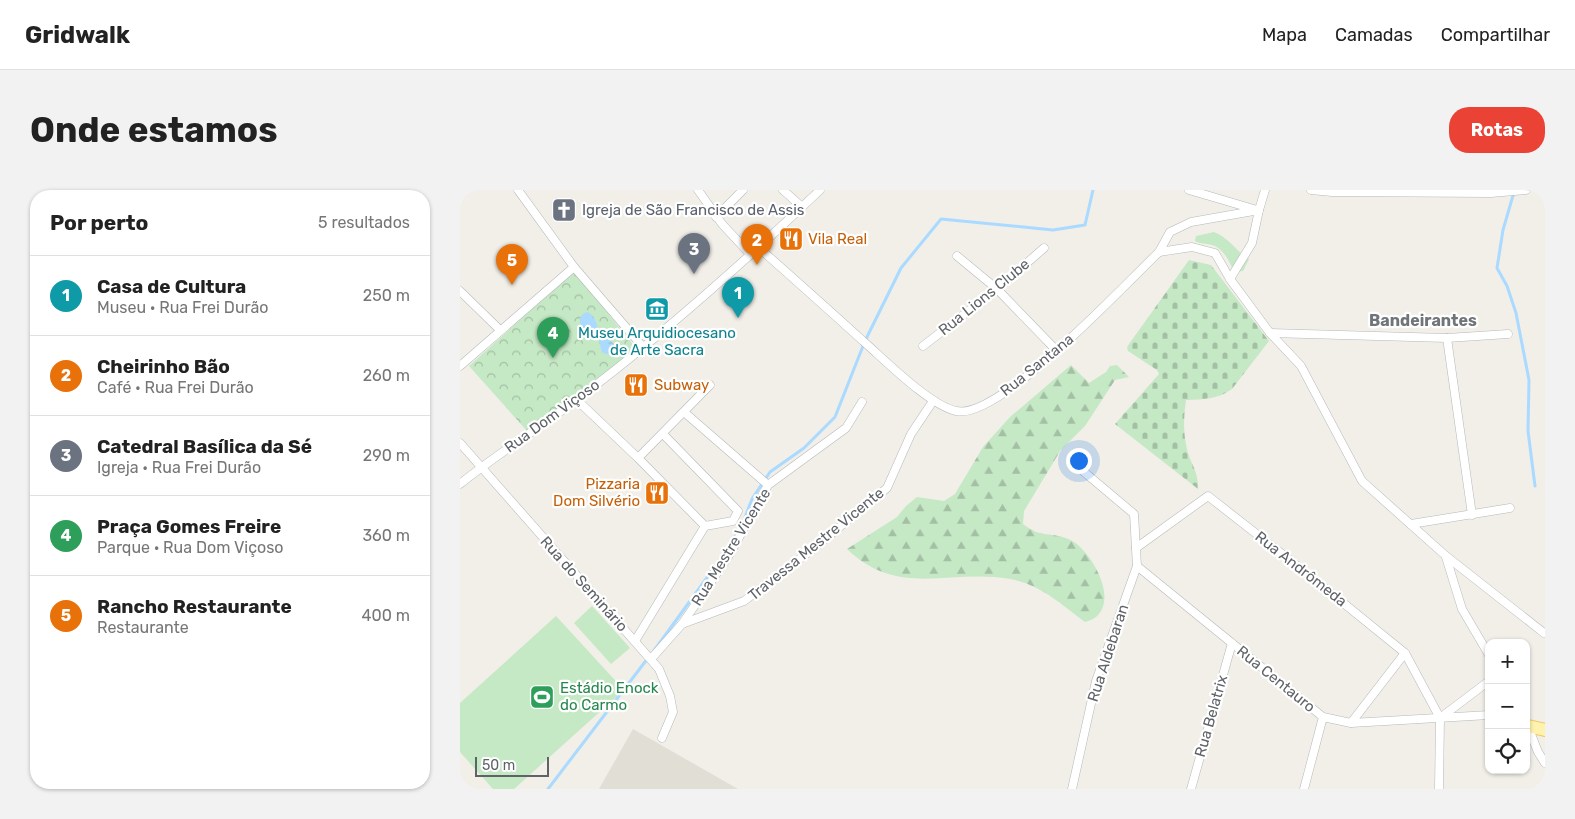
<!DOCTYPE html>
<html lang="pt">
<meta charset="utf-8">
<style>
body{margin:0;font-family:Rubik,sans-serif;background:#f2f2f2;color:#222}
.controls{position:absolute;right:15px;bottom:15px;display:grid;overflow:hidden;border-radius:10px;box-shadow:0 1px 4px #0004}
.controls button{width:45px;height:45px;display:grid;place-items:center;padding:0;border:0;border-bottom:1px solid #e0e0e0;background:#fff;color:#222;font:25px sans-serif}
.scale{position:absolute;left:15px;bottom:12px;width:74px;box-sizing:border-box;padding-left:5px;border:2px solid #5f6368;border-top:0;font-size:14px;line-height:18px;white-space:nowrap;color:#5f6368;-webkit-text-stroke:4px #fff;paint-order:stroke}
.you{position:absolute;left:618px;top:270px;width:18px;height:18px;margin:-12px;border:4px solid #fff;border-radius:50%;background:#1a73e8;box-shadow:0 0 0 8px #1a73e833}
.badge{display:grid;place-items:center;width:32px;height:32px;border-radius:50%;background:#ea4335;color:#fff;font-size:16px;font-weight:700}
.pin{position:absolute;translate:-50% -41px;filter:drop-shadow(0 1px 2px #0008)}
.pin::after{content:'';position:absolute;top:26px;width:18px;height:15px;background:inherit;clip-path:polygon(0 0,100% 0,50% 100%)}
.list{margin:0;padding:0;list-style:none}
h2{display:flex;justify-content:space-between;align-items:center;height:65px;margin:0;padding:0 20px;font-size:21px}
h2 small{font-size:16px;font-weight:400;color:#767676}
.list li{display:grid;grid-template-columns:32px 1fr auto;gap:15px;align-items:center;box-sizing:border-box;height:80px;padding:0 20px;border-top:1px solid #e0e0e0}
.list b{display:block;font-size:19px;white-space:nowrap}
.list p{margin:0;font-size:16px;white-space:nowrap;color:#767676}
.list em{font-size:16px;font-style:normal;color:#767676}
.icon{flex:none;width:28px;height:28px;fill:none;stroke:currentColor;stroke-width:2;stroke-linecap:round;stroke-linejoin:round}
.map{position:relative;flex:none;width:1085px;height:599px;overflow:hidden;border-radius:20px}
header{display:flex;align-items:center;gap:30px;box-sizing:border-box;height:70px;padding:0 25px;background:#fff;border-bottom:1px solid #e0e0e0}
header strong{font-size:24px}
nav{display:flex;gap:28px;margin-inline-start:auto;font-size:18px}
.intro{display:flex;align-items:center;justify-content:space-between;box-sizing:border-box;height:120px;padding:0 30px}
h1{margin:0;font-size:35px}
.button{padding:12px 22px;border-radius:20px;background:#ea4335;color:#fff;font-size:18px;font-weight:700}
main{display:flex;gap:30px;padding:0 30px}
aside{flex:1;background:#fff;border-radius:20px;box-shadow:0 1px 4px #0004}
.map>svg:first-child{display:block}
.education{fill:#e1ded6}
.green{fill:#c5e8c5}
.forest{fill:url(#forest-firs)}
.cemetery{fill:url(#cemetery-stones)}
.park{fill:url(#park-crowns)}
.water{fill:url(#water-ripples)}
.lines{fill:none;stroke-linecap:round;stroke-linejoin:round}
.stream{stroke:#aadaff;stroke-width:3}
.street-casing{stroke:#b5b8bc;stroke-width:9}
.primary-casing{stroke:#f2c960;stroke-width:14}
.street{stroke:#fff;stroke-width:8}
.primary{stroke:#fff2af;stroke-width:12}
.labels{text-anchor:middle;stroke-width:4.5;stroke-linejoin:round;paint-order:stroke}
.worship-label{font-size:15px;fill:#5b616d;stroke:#fff;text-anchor:start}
.food-label{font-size:15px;fill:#c56008;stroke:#fff;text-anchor:start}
.street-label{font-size:15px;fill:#5f6368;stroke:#fff}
.culture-label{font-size:15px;fill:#0d838f;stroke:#fff}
.leisure-label{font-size:15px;fill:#27864d;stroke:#fff;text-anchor:start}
.neighbourhood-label{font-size:16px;font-weight:bold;fill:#70757a;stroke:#fff}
</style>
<header>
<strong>Gridwalk</strong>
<nav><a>Mapa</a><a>Camadas</a><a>Compartilhar</a></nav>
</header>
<div class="intro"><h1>Onde estamos</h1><a class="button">Rotas</a></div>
<main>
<aside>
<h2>Por perto<small>5 resultados</small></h2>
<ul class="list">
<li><span class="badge" style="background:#0f9aa8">1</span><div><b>Casa de Cultura</b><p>Museu · Rua Frei Durão</p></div><em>250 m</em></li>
<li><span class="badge" style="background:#e8710a">2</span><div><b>Cheirinho Bão</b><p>Café · Rua Frei Durão</p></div><em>260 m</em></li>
<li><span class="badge" style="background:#6b7280">3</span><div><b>Catedral Basílica da Sé</b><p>Igreja · Rua Frei Durão</p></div><em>290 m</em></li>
<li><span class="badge" style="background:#2e9e5b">4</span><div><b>Praça Gomes Freire</b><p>Parque · Rua Dom Viçoso</p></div><em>360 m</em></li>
<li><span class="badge" style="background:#e8710a">5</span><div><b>Rancho Restaurante</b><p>Restaurante</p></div><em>400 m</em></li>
</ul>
</aside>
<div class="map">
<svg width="1085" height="599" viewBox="0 0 1085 599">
<defs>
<pattern id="forest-firs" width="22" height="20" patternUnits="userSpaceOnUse" patternTransform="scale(1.25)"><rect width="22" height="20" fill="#c5e8c5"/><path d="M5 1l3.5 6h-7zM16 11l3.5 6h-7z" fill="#a3c0a4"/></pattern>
<pattern id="cemetery-stones" width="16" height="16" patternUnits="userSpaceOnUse" patternTransform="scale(1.25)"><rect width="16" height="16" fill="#c5e8c5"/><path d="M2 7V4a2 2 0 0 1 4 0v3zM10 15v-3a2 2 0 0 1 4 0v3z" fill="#a3c0a4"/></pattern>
<pattern id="park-crowns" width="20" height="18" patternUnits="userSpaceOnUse" patternTransform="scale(1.25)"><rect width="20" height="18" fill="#c5e8c5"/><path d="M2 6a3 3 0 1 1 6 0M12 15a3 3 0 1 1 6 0" fill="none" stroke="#a3c0a4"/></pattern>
<pattern id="water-ripples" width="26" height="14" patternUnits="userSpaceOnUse" patternTransform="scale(1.25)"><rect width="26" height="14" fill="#aadaff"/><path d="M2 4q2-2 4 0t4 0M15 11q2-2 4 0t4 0" fill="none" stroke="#8eb4d2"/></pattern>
</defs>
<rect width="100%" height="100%" fill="#f1efe8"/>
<polygon class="education" points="173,539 278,599 139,599"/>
<g class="green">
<path d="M754 42C769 48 776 61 789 69L783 81 774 82C769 70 762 55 747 54 741 53 739 53 735 51L736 46Z"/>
<polygon points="132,416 170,458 151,474 114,433"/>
<polygon points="96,426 164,500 54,599 33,599 0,562 0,513"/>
</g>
<path class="forest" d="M611 175 629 193 646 182 650 176 657 175 669 187 655 190 625 236 600 261 593 273 564 321 563 334C567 337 572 340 576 342 590 346 602 344 614 352 632 364 658 408 636 427 633 429 629 431 625 432 602 415 580 394 550 389 490 378 439 409 387 359L437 327 446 316 457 307 484 311 495 304 523 257 550 227Z"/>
<path class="cemetery" d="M729 70 751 75 809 151 772 199C757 210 743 209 726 210 724 225 723 239 726 254 728 271 739 280 738 299L655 234 699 184 697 180 668 161 667 157Z"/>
<polygon class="park" points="114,81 178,161 68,242 9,176"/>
<path class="water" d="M128 122C136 127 135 132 139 139 143 145 149 150 154 154V163L146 164 142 162C140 158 141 154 139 150 134 141 119 144 120 130 121 125 123 123 128 122Z"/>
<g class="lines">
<g class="stream">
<polyline points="1054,2 1043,40 1037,78 1047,96 1056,123 1069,190 1068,241 1075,296"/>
<polyline points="284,330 292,309 310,282 344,258 375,227 405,151 441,78 481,29 593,40 625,35 633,0"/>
<polyline points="193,462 262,367 276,345"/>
<polyline points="88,599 188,468"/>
</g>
<defs>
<g id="street">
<polyline points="58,0 114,77 183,157"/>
<polyline points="238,0 262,34 290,64"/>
<polyline points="323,0 342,17"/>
<polyline points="729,0 797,20"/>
<polyline points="851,0 872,2 1031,3 1066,0"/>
<polyline points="256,27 283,0"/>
<path d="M298 57C333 88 368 119 403 151 425 170 469 215 496 221 539 231 666 93 699 62L710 42 731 32 799 20"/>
<polyline points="699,62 732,57 755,63 770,89 810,143 841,176 902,291 986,366 1084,443"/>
<polyline points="497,66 537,99 597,161"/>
<polyline points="770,89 792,53 799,20 805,0"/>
<polyline points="0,101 40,140"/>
<polyline points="810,143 987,148 1048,144"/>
<polyline points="987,148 1012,325"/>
<polyline points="463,156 537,99 584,58"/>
<polyline points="0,176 114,77"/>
<polyline points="117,210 178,268 245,336 175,451"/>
<polyline points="224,222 308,295"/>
<polyline points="203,244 278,321 273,331 245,336"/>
<polyline points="0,253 199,479 210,506 213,522 202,548"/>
<polyline points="178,268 250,195"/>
<path d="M0 294C37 264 78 239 116 210 202 146 282 74 360 0"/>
<polyline points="951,334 1050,318"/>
<polyline points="676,358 748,306 845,382 945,463 980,528"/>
<polyline points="986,367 1002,419 1029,465"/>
<polyline points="677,376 863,527 891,533 1029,525"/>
<polyline points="222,434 284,411 354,358 427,298 451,244 473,211"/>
<polyline points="191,469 222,434 268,367 308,295 386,238 402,212"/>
<polyline points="980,528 1029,491"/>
<polyline points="891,533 945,463"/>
<polyline points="1067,534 1078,562 1085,573"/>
<polyline points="612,599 636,491 677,376 674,324 617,276"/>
<polyline points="731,599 772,453"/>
<polyline points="844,599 863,527"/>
<polyline points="979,599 980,528"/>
</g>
<polyline id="primary" points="1068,536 1085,540"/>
</defs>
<use href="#street" class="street-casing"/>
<use href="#primary" class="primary-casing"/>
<use href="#street" class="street"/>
<use href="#primary" class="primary"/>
</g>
<defs>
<symbol id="church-square" viewBox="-11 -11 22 22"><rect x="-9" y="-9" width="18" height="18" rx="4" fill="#6b7280" stroke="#fff"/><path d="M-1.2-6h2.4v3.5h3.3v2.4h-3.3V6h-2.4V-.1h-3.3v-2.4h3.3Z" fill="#fff"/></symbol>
<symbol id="restaurant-square" viewBox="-11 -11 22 22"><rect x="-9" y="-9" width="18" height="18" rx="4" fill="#e8710a" stroke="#fff"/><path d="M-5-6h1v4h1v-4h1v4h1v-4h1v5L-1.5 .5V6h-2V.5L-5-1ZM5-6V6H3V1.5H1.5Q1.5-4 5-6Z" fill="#fff"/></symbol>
<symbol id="museum-square" viewBox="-11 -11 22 22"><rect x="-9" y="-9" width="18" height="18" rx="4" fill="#0f9aa8" stroke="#fff"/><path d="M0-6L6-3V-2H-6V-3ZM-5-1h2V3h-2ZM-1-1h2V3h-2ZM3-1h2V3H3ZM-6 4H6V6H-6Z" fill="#fff"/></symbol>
<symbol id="stadium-square" viewBox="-11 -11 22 22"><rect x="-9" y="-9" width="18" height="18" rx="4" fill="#2e9e5b" stroke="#fff"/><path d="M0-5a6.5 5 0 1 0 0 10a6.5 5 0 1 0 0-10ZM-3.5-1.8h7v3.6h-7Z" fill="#fff"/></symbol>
</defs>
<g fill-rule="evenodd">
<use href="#church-square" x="90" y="6" width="28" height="28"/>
<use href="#restaurant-square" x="317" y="35" width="28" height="28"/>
<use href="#museum-square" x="183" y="105" width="28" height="28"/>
<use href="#restaurant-square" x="162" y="181" width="28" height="28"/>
<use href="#restaurant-square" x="183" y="289" width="28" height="28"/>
<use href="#stadium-square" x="68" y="493" width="28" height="28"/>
</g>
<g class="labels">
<g class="worship-label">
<text x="122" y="25">Igreja de São Francisco de Assis</text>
</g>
<g class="food-label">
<text x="348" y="54">Vila Real</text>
<text x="194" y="200">Subway</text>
<text x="180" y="299" text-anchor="end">Pizzaria<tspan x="180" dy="17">Dom Silvério</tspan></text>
</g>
<g class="street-label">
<text transform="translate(524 107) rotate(-39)" y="5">Rua Lions Clube</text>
<text transform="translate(577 175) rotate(-39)" y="5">Rua Santana</text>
<text transform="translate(92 226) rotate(-36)" y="5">Rua Dom Viçoso</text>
<text transform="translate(356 354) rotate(-39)" y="5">Travessa Mestre Vicente</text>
<text transform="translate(271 357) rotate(-58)" y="5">Rua Mestre Vicente</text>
<text transform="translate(841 379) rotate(38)" y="5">Rua Andrômeda</text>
<text transform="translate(124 394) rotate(48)" y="5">Rua do Seminário</text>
<text transform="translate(648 463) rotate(-72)" y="5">Rua Aldebaran</text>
<text transform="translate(816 489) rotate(39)" y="5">Rua Centauro</text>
<text transform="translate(751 526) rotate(-74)" y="5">Rua Belatrix</text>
</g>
<g class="culture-label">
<text x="197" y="148">Museu Arquidiocesano<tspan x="197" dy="17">de Arte Sacra</tspan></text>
</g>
<g class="leisure-label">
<text x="100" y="503">Estádio Enock<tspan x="100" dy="17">do Carmo</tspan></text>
</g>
<g class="neighbourhood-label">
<text x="963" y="136">Bandeirantes</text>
</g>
</g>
</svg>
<div class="controls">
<button>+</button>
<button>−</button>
<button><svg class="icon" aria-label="locate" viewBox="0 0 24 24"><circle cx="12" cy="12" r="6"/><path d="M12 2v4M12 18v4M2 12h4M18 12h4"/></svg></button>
</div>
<div class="scale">50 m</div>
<div class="you"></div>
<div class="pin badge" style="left:278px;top:128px;background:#0f9aa8">1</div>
<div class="pin badge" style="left:297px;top:75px;background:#e8710a">2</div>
<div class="pin badge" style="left:234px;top:84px;background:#6b7280">3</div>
<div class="pin badge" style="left:93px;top:168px;background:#2e9e5b">4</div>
<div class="pin badge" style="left:52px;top:95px;background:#e8710a">5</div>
</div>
</main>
